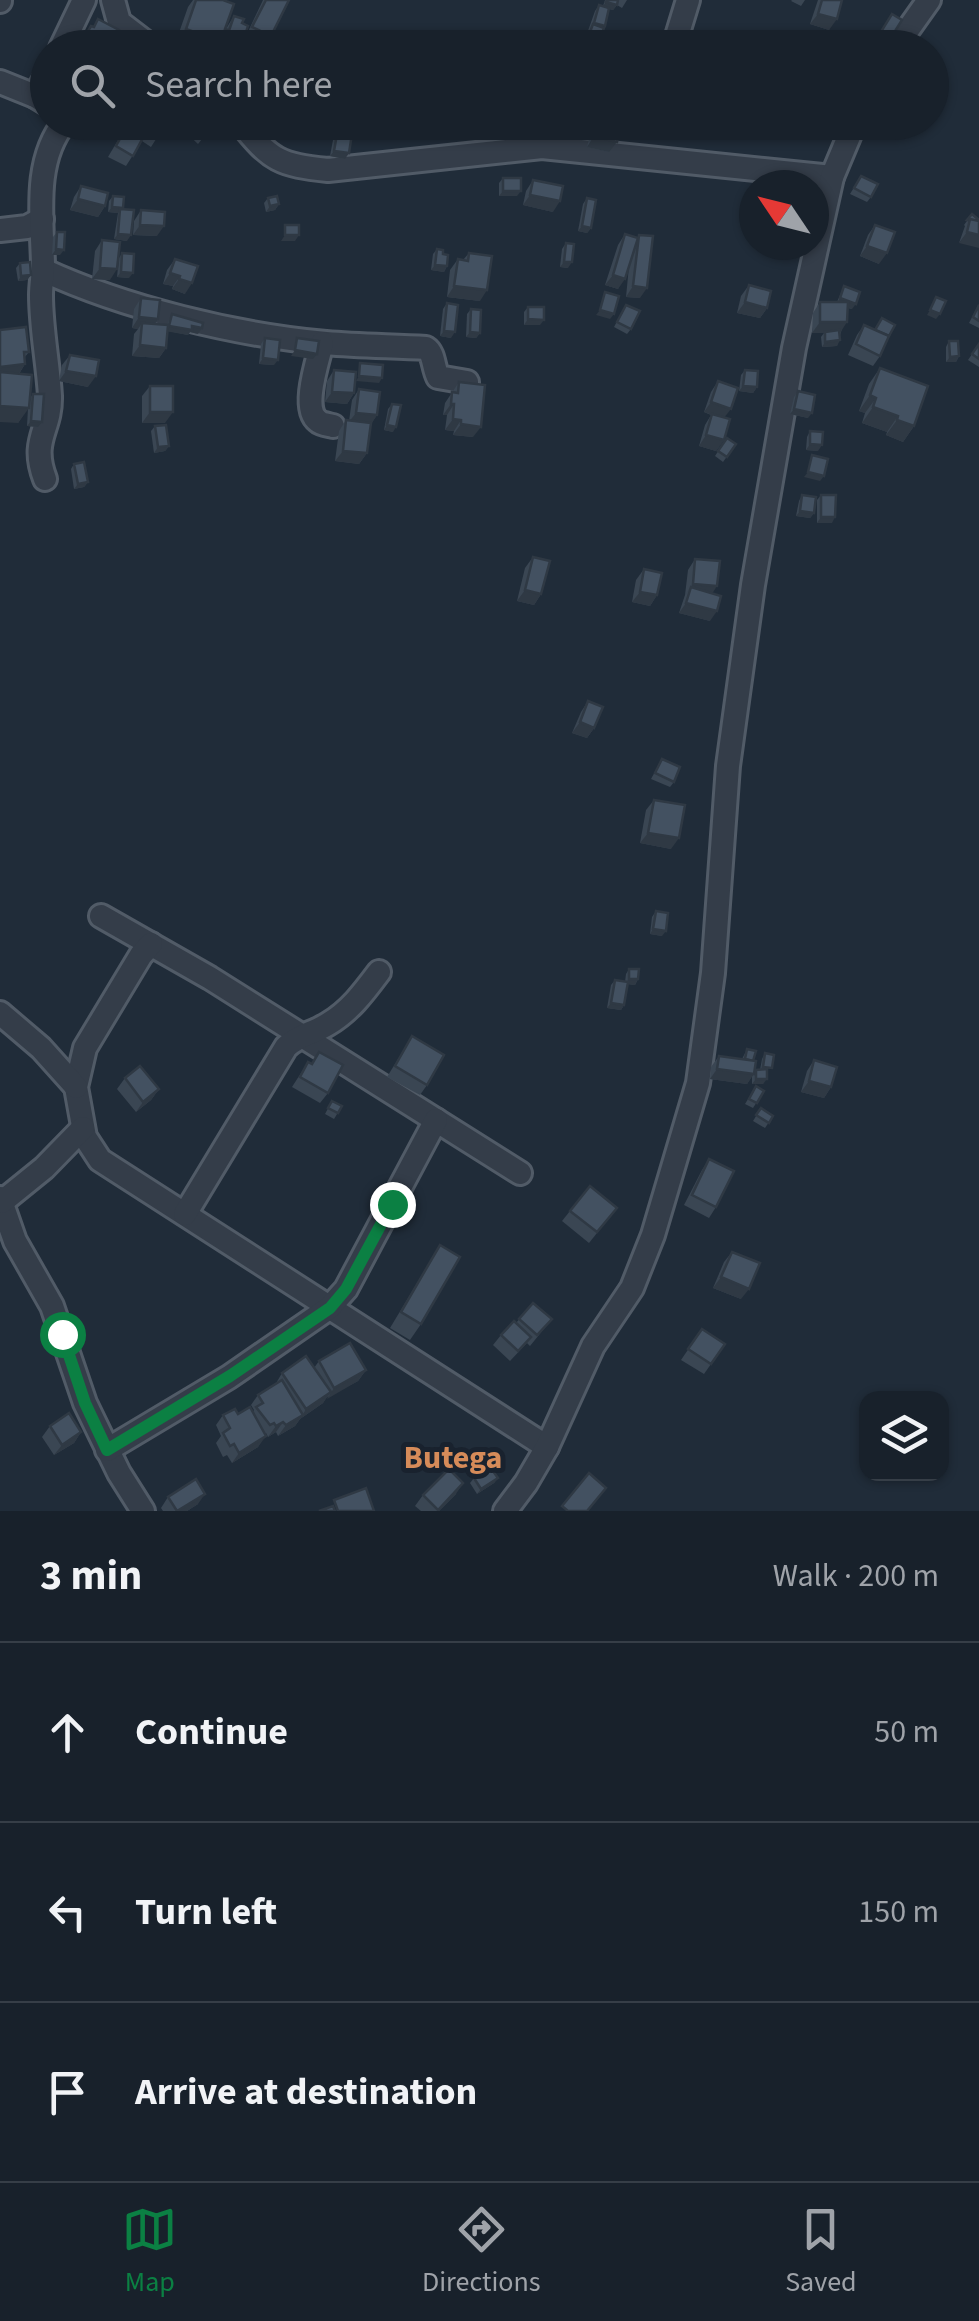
<!DOCTYPE html>
<meta charset="utf-8">
<style>
body{margin:0;font-family:"Source Sans 3",sans-serif;background:#252e37;color:#f1f3f6}
.controls{position:absolute;right:30px;bottom:30px;display:grid;overflow:hidden;border-radius:20px;box-shadow:0 2px 8px #0004}
.controls button{width:90px;height:90px;display:grid;place-items:center;padding:0;border:0;border-bottom:2px solid #363e47;background:#18212b;color:#f1f3f6;font:50px sans-serif}
.compass{position:absolute;left:739px;top:170px;width:90px;height:90px;border-radius:50%;background:#18212b;box-shadow:0 2px 8px #0004;rotate:305deg}
.stop{position:absolute;width:30px;height:30px;margin:-22px;border:8px solid #0b8043;border-radius:50%;background:#fff}
.stop.end{background:#0b8043;border-color:#fff;box-shadow:0 2px 10px #0008}
.list{margin:0;padding:0;list-style:none}
h2{display:flex;justify-content:space-between;align-items:center;height:130px;margin:0;padding:0 40px;font-size:42px}
h2 small{font-size:32px;font-weight:400;color:#9fa3a9}
.list li{display:grid;grid-template-columns:65px 1fr auto;gap:30px;align-items:center;box-sizing:border-box;height:180px;padding:0 40px;border-top:2px solid #363e47}
.list b{display:block;font-size:38px;white-space:nowrap}
.list em{font-size:32px;font-style:normal;color:#9fa3a9}
.icon{flex:none;width:55px;height:55px;fill:none;stroke:currentColor;stroke-width:2;stroke-linecap:round;stroke-linejoin:round}
.map{position:relative;flex:none;width:979px;height:1511px;overflow:hidden}
.search{position:absolute;background:#18212b;box-shadow:0 2px 8px #0004;left:30px;right:30px;top:30px;height:110px;display:flex;align-items:center;gap:25px;box-sizing:border-box;padding:0 35px;border-radius:55px;color:#9fa3a9;font-size:38px}
.sheet{height:670px;background:#18212b}
nav{display:flex;justify-content:space-around;align-items:center;box-sizing:border-box;height:140px;border-top:2px solid #363e47;background:#18212b;font-size:28px;color:#9fa3a9}
nav a{display:grid;justify-items:center;gap:5px}
nav .on{color:#0b8043}
.map>svg:first-child{display:block}
.lines{fill:none;stroke-linecap:round;stroke-linejoin:round}
.minor-casing{stroke:#515b67;stroke-width:28}
.minor{stroke:#343d49;stroke-width:22}
.wall{fill:#3a4653}
.shaded-wall{fill:#2f3944}
.building{fill:#435161;stroke:#2f3944;stroke-width:2.5}
.route{stroke:#0b8043;stroke-width:12}
.labels{text-anchor:middle;stroke-width:10;stroke-linejoin:round;paint-order:stroke}
.quarter-label{font-size:32px;font-weight:bold;fill:#d68b59;stroke:#19222e}
</style>
<div class="map">
<svg width="979" height="1511" viewBox="0 0 979 1511">
<rect width="100%" height="100%" fill="#202c39"/>
<g class="lines">
<defs>
<g id="minor">
<polyline points="113,0 119,22 153,48"/>
<polyline points="0,1 0,0"/>
<polyline points="677,36 688,0"/>
<polyline points="61,48 84,0"/>
<polyline points="895,48 929,0"/>
<polyline points="0,82 35,96 48,104"/>
<polyline points="35,96 48,73"/>
<path d="M240 122C271 161 280 165 328 170L542 147 832 177"/>
<polyline points="0,230 27,227 42,219"/>
<path d="M43 270C125 308 236 335 326 343 359 346 393 346 426 348 434 353 433 367 438 377L467 382"/>
<path d="M322 343C318 360 301 409 318 421 321 424 329 425 333 426"/>
<path d="M45 479C30 439 51 431 50 396 48 362 41 329 41 295 41 285 43 275 43 264 42 218 33 160 65 122"/>
<polyline points="101,916 210,978 520,1173"/>
<polyline points="151,944 141,955 85,1048 76,1087 85,1137 100,1160 547,1447"/>
<polyline points="0,1013 41,1048 76,1087"/>
<polyline points="0,1198 15,1241 52,1306 85,1403 119,1473 143,1511"/>
<polyline points="2,1202 44,1168 83,1128"/>
<path d="M185 1214 286 1047C297 1036 314 1033 328 1024 350 1011 364 992 379 972"/>
<polyline points="107,1450 229,1377 329,1308 346,1289 436,1120"/>
<polyline points="505,1511 526,1483 547,1447 593,1346 632,1288 653,1235 698,1083 713,973 728,766 753,585 794,348 832,177 855,122"/>
</g>
</defs>
<use href="#minor" class="minor-casing"/>
<use href="#minor" class="minor"/>
</g>
<g class="wall">
<polygon points="193,0 223,0 227,27 234,16 242,23 241,48 183,48 175,44 188,7"/>
<polygon points="263,0 289,0 271,36 264,47 245,38"/>
<polygon points="605,0 627,0 622,8 617,5 613,10 609,9 595,48 583,45 595,11 599,5 603,6"/>
<polygon points="792,0 805,0 801,6 791,1"/>
<polygon points="818,0 842,0 829,30 810,24"/>
<polygon points="892,14 902,20 888,42 878,35"/>
<polygon points="98,19 109,48 78,47 91,26 93,27"/>
<polygon points="132,122 167,122 151,147 142,141 126,166 108,157 121,135 128,124 130,125"/>
<polygon points="184,122 216,122 198,144 180,127"/>
<polygon points="333,122 357,122 351,133 345,159 330,156 333,140 337,134 340,134 331,131"/>
<polygon points="597,122 610,122 609,152 587,147 591,130"/>
<polygon points="861,176 871,197 867,202 850,194"/>
<polygon points="503,178 517,196 499,196 499,183"/>
<polygon points="533,180 553,212 523,205 526,191"/>
<polygon points="81,186 105,206 98,217 70,210 74,197"/>
<polygon points="113,196 122,210 127,241 114,239 118,213 108,212 109,201"/>
<polygon points="268,198 279,204 275,210 266,212 264,203"/>
<polygon points="587,198 591,228 587,233 578,231 583,204"/>
<polygon points="141,210 157,236 133,235 134,221"/>
<polygon points="972,214 979,220 959,243 965,226 964,225"/>
<polygon points="875,225 879,264 860,256 868,235"/>
<polygon points="57,232 60,255 52,255 53,237"/>
<polygon points="625,234 637,238 639,235 640,298 626,297 629,266 618,289 605,285 618,245"/>
<polygon points="102,240 110,280 92,279 95,251"/>
<polygon points="566,243 568,268 560,267 562,249"/>
<polygon points="437,249 443,254 447,266 444,272 431,270 433,254"/>
<polygon points="122,253 129,278 117,277 119,258"/>
<polygon points="469,253 480,301 447,297 450,270 458,259 463,260"/>
<polygon points="175,259 185,294 172,289 173,286 163,284 167,270"/>
<polygon points="20,263 31,275 27,280 18,281 16,268"/>
<polygon points="749,285 767,308 760,318 737,313 741,296"/>
<polygon points="844,286 852,309 848,308 837,346 822,347 821,337 824,333 812,333 813,313 820,302 837,302"/>
<polygon points="141,298 158,319 154,324 167,325 172,314 198,334 190,332 188,335 168,331 166,348 159,358 132,356 134,334 138,329 132,328 134,309"/>
<polygon points="447,303 451,338 440,336 443,309"/>
<polygon points="979,304 979,328 969,323"/>
<polygon points="626,305 631,329 627,334 614,327"/>
<polygon points="528,307 540,325 524,325 524,312"/>
<polygon points="471,309 480,333 476,338 466,337 467,314"/>
<polygon points="864,325 889,336 880,356 873,366 848,355 857,335"/>
<polygon points="0,330 29,352 24,358 25,364 19,374 30,398 33,394 38,427 27,426 28,408 18,423"/>
<polygon points="265,338 274,365 259,364 261,344"/>
<polygon points="949,341 959,356 956,362 946,362 946,347"/>
<polygon points="979,344 979,367 968,360"/>
<polygon points="70,355 88,387 59,381 62,365"/>
<polygon points="880,368 914,426 903,442 886,435 887,432 862,423 865,413 859,411 869,384"/>
<polygon points="334,370 354,393 347,404 325,402 327,381"/>
<polygon points="745,370 757,387 753,393 739,391 741,375"/>
<polygon points="718,381 724,418 724,440 716,451 699,446 705,425 711,415 704,412 711,392"/>
<polygon points="459,382 473,437 453,435 454,431 445,430 447,415 443,415 445,403"/>
<polygon points="150,386 165,423 142,423 142,396"/>
<polygon points="359,389 377,415 370,425 367,453 359,464 335,461 339,431 346,420 349,421 352,400"/>
<polygon points="798,391 808,418 790,414 794,397"/>
<polygon points="392,404 393,432 384,430 388,409"/>
<polygon points="155,426 169,446 165,451 154,453 151,431"/>
<polygon points="810,431 818,451 806,450 807,437"/>
<polygon points="727,438 736,444 723,462 715,456"/>
<polygon points="74,464 88,482 84,487 74,489 71,469"/>
<polygon points="802,495 814,513 810,518 796,516 799,501"/>
<polygon points="821,495 832,523 817,523 817,500"/>
<polygon points="533,557 541,594 534,605 517,601 525,568"/>
<polygon points="695,559 712,593 710,621 679,613 685,595 688,570"/>
<polygon points="644,569 657,595 650,606 632,602 636,580"/>
<polygon points="588,701 594,728 587,738 572,733 581,712"/>
<polygon points="662,759 674,782 670,787 651,779"/>
<polygon points="654,800 671,849 640,843 646,810"/>
<polygon points="656,911 662,936 650,934 652,917"/>
<polygon points="629,969 638,979 635,985 628,984 624,1005 621,1010 607,1008 611,985 615,980 625,982 626,974"/>
<polygon points="412,1036 427,1085 420,1095 387,1077"/>
<polygon points="747,1049 753,1061 754,1072 756,1070 760,1070 762,1059 765,1053 768,1074 767,1073 763,1084 752,1084 752,1076 747,1084 710,1079 711,1067 719,1056 742,1059"/>
<polygon points="319,1052 328,1093 320,1103 292,1087 308,1062 311,1064"/>
<polygon points="814,1060 831,1087 824,1098 801,1092 807,1071"/>
<polygon points="125,1078 159,1089 151,1100 136,1112 117,1089"/>
<polygon points="756,1086 764,1091 753,1108 745,1104"/>
<polygon points="332,1101 342,1106 334,1119 325,1114"/>
<polygon points="761,1108 773,1116 765,1128 753,1121"/>
<polygon points="709,1159 716,1207 709,1218 684,1205 702,1170"/>
<polygon points="617,1208 589,1243 562,1221 570,1211"/>
<polygon points="440,1245 421,1324 410,1340 390,1328"/>
<polygon points="732,1252 741,1299 713,1288 724,1262"/>
<polygon points="533,1303 552,1319 530,1346 527,1343 510,1361 493,1345 501,1335 516,1323"/>
<polygon points="702,1329 725,1344 704,1374 681,1360"/>
<polygon points="319,1361 366,1370 358,1381 326,1398 323,1403 300,1419 295,1426 278,1436 276,1432 268,1437 266,1433 258,1447 232,1463 227,1455 223,1457 216,1443 221,1436 216,1425 223,1415 253,1412 254,1410 251,1405 258,1395 275,1385 282,1373 314,1368"/>
<polygon points="50,1426 81,1432 74,1443 54,1455 42,1437"/>
<polygon points="491,1460 487,1465 474,1475 468,1467 472,1462"/>
<polygon points="474,1478 498,1478 494,1483 477,1494 470,1483"/>
<polygon points="456,1494 439,1511 421,1511 415,1506 423,1495"/>
<polygon points="168,1497 198,1504 187,1511 163,1511 161,1508"/>
</g>
<g class="shaded-wall">
<polygon points="606,2 617,5 613,10 602,7"/>
<polygon points="818,14 837,19 829,30 810,24"/>
<polygon points="186,29 200,34 191,48 183,48 175,44"/>
<polygon points="198,39 222,47 192,48"/>
<polygon points="587,40 598,44 595,48 583,45"/>
<polygon points="293,122 301,122 316,127 308,138 287,131"/>
<polygon points="337,122 345,122 356,126 349,136 331,131"/>
<polygon points="594,136 617,142 609,152 587,147"/>
<polygon points="334,151 349,153 345,159 330,156"/>
<polygon points="503,191 521,191 517,196 499,196"/>
<polygon points="530,195 560,201 553,212 523,205"/>
<polygon points="78,199 105,206 98,217 70,210"/>
<polygon points="279,204 275,210 266,212 270,206"/>
<polygon points="112,207 123,208 118,213 108,212"/>
<polygon points="140,225 164,226 157,236 133,235"/>
<polygon points="582,226 591,228 587,233 578,231"/>
<polygon points="967,232 979,235 979,248 959,243"/>
<polygon points="118,234 131,235 127,241 114,239"/>
<polygon points="285,235 299,235 295,241 281,241"/>
<polygon points="867,246 887,253 879,264 860,256"/>
<polygon points="56,249 64,250 60,255 52,255"/>
<polygon points="564,262 572,262 568,268 560,267"/>
<polygon points="435,265 447,266 444,272 431,270"/>
<polygon points="100,268 117,269 110,280 92,279"/>
<polygon points="121,272 133,273 129,278 117,277"/>
<polygon points="170,273 180,276 173,286 163,284"/>
<polygon points="31,275 27,280 18,281 21,276"/>
<polygon points="613,275 625,279 618,289 605,285"/>
<polygon points="179,279 192,283 185,294 172,289"/>
<polygon points="454,286 487,290 480,301 447,297"/>
<polygon points="633,286 647,288 640,298 626,297"/>
<polygon points="840,298 856,304 852,309 836,304"/>
<polygon points="745,302 767,308 760,318 737,313"/>
<polygon points="600,310 614,314 610,319 596,315"/>
<polygon points="930,310 940,314 936,319 927,315"/>
<polygon points="139,317 158,319 151,330 142,323 138,329 132,328"/>
<polygon points="528,319 544,320 540,325 524,325"/>
<polygon points="820,322 847,322 840,333 812,333"/>
<polygon points="169,326 192,326 202,328 198,334 190,332 188,335 165,331"/>
<polygon points="444,331 455,332 451,338 440,336"/>
<polygon points="470,332 480,333 476,338 466,337"/>
<polygon points="840,340 837,346 822,347 825,342"/>
<polygon points="140,345 166,348 159,358 132,356"/>
<polygon points="295,350 317,354 313,359 291,356"/>
<polygon points="959,356 956,362 946,362 950,357"/>
<polygon points="263,358 278,360 274,365 259,364"/>
<polygon points="25,364 18,375 0,377 0,367"/>
<polygon points="66,371 96,376 88,387 59,381"/>
<polygon points="359,376 382,378 379,383 356,381"/>
<polygon points="743,386 757,387 753,393 739,391"/>
<polygon points="332,392 354,393 347,404 325,402"/>
<polygon points="870,395 876,398 865,413 859,411"/>
<polygon points="711,402 731,409 723,419 704,412"/>
<polygon points="451,404 454,404 447,415 443,415"/>
<polygon points="0,406 29,408 18,423 0,422"/>
<polygon points="873,407 898,416 887,432 862,423"/>
<polygon points="794,409 812,413 808,418 790,414"/>
<polygon points="150,412 173,412 165,423 142,423"/>
<polygon points="356,413 377,415 370,426 348,423"/>
<polygon points="453,419 461,420 454,431 445,430"/>
<polygon points="897,420 914,426 903,442 886,435"/>
<polygon points="31,421 42,422 38,427 27,426"/>
<polygon points="461,424 481,427 473,437 453,435"/>
<polygon points="387,425 396,427 393,432 384,430"/>
<polygon points="706,435 724,440 716,451 699,446"/>
<polygon points="810,444 822,445 818,451 806,450"/>
<polygon points="169,446 165,451 154,453 158,447"/>
<polygon points="343,451 367,453 359,464 335,461"/>
<polygon points="808,472 824,476 820,481 804,477"/>
<polygon points="88,482 84,487 74,489 78,484"/>
<polygon points="800,511 814,513 810,518 796,516"/>
<polygon points="821,517 835,517 832,523 817,523"/>
<polygon points="693,584 717,586 710,597 691,587 685,595"/>
<polygon points="525,590 541,594 534,605 517,601"/>
<polygon points="640,592 657,595 650,606 632,602"/>
<polygon points="686,603 717,611 710,621 679,613"/>
<polygon points="580,722 594,728 587,738 572,733"/>
<polygon points="648,833 679,838 671,849 640,843"/>
<polygon points="653,929 666,931 662,936 650,934"/>
<polygon points="629,979 638,979 635,985 625,984"/>
<polygon points="611,1003 624,1005 621,1010 607,1008"/>
<polygon points="717,1069 754,1074 747,1084 710,1079"/>
<polygon points="756,1079 767,1079 763,1084 752,1084"/>
<polygon points="809,1081 831,1087 824,1098 801,1092"/>
<polygon points="159,1089 151,1100 136,1112 143,1102"/>
<polygon points="721,1277 749,1289 741,1299 713,1288"/>
<polygon points="366,1370 358,1381 327,1399 334,1388"/>
<polygon points="331,1392 323,1403 300,1419 295,1426 278,1436 286,1425 302,1416 306,1409"/>
<polygon points="283,1422 276,1432 268,1437 276,1426"/>
<polygon points="81,1432 74,1443 54,1455 62,1445"/>
<polygon points="266,1436 258,1447 232,1463 239,1453"/>
<polygon points="498,1478 494,1483 477,1494 481,1489"/>
<polygon points="463,1483 456,1494 439,1511 437,1511"/>
<polygon points="205,1494 198,1504 187,1511 177,1511"/>
</g>
<g class="building">
<polygon points="196,0 223,0 234,4 225,29 228,30 222,47 198,39 200,34 186,29"/>
<polygon points="266,0 289,0 271,36 252,27"/>
<polygon points="607,0 618,0 617,5 606,2"/>
<polygon points="822,0 842,0 837,19 818,14"/>
<polygon points="599,5 609,8 605,26 594,23"/>
<polygon points="892,14 902,20 892,36 882,30"/>
<polygon points="234,16 244,19 242,23 248,26 241,48 223,48"/>
<polygon points="98,19 119,30 109,48 106,48 85,36 91,26 94,27"/>
<polygon points="593,24 604,28 598,44 587,40"/>
<polygon points="138,122 167,122 158,136"/>
<polygon points="194,122 215,122 206,133"/>
<polygon points="301,122 317,122 316,127"/>
<polygon points="598,122 610,122 621,125 617,142 594,136"/>
<polygon points="128,124 145,134 133,156 116,146"/>
<polygon points="341,132 352,134 349,153 334,151 337,134 341,135"/>
<polygon points="861,176 878,184 871,197 854,188"/>
<rect x="503" y="178" width="18" height="13"/>
<polygon points="533,180 563,186 560,201 530,195"/>
<polygon points="81,186 108,193 105,206 78,199"/>
<polygon points="113,196 124,197 123,208 112,207"/>
<polygon points="277,196 279,204 270,206 268,198"/>
<polygon points="587,198 596,200 591,228 582,226"/>
<polygon points="120,209 134,210 131,235 118,234"/>
<polygon points="141,210 165,212 164,226 140,225"/>
<polygon points="972,214 979,220 979,221 967,220"/>
<polygon points="970,219 979,221 979,235 967,232"/>
<rect x="285" y="225" width="14" height="10"/>
<polygon points="875,225 895,232 887,253 867,246"/>
<polygon points="57,232 65,232 64,250 56,249"/>
<polygon points="625,234 638,238 625,279 613,275"/>
<polygon points="639,235 653,236 647,288 633,286"/>
<polygon points="102,240 120,242 117,269 100,268"/>
<polygon points="566,243 574,244 572,262 564,262"/>
<polygon points="437,249 443,250 443,254 448,255 447,266 435,265"/>
<polygon points="122,253 134,254 133,273 121,272"/>
<polygon points="469,253 492,256 487,290 454,286 458,259 468,261"/>
<polygon points="175,259 198,266 192,283 179,279 180,276 170,273"/>
<polygon points="30,262 31,275 21,276 20,263"/>
<polygon points="749,285 771,291 767,308 745,302"/>
<polygon points="844,286 860,292 856,304 840,298"/>
<polygon points="605,292 619,296 614,314 600,310"/>
<polygon points="936,297 946,301 940,314 930,310"/>
<polygon points="141,298 160,300 158,319 139,317"/>
<polygon points="820,302 848,302 847,322 820,322"/>
<polygon points="447,303 458,305 455,332 444,331"/>
<polygon points="626,305 640,311 631,329 617,322"/>
<polygon points="979,305 979,321 973,317"/>
<polygon points="528,307 544,307 544,320 528,319"/>
<polygon points="471,309 481,310 480,333 470,332"/>
<polygon points="172,314 203,323 202,328 192,326 192,330 169,326"/>
<polygon points="882,318 895,325 889,336 875,330"/>
<polygon points="142,323 168,325 166,348 140,345"/>
<polygon points="864,325 889,336 880,356 856,344"/>
<polygon points="26,327 29,352 24,352 25,364 0,367 0,330"/>
<polygon points="839,330 840,340 825,342 825,332"/>
<polygon points="265,338 280,340 278,360 263,358"/>
<polygon points="297,338 319,341 317,354 295,350"/>
<polygon points="949,341 958,341 959,356 950,357"/>
<polygon points="979,344 979,359 972,354"/>
<polygon points="70,355 99,360 96,376 66,371"/>
<polygon points="360,363 383,365 382,378 359,376"/>
<polygon points="880,368 928,386 914,426 897,420 898,416 873,407 876,398 870,395"/>
<polygon points="334,370 356,372 354,393 332,392"/>
<polygon points="745,370 758,371 757,387 743,386"/>
<polygon points="0,372 32,375 29,408 0,406"/>
<polygon points="718,381 738,388 731,409 711,402"/>
<polygon points="459,382 485,385 481,427 461,424 461,420 453,419 454,404 451,404 452,392 458,393"/>
<rect x="150" y="386" width="23" height="26"/>
<polygon points="359,389 380,392 377,415 356,413"/>
<polygon points="798,391 815,395 812,413 794,409"/>
<polygon points="33,394 44,394 42,422 31,421"/>
<polygon points="392,404 401,405 396,427 387,425"/>
<polygon points="712,414 730,419 724,440 706,435"/>
<polygon points="346,420 371,423 367,453 343,451"/>
<polygon points="166,425 169,446 158,447 155,426"/>
<polygon points="810,431 823,432 822,445 810,444"/>
<polygon points="727,438 736,444 727,457 718,451"/>
<polygon points="812,455 828,459 824,476 808,472"/>
<polygon points="84,462 88,482 78,484 74,464"/>
<polygon points="802,495 816,497 814,513 800,511"/>
<polygon points="821,495 836,495 835,517 821,517"/>
<polygon points="533,557 550,561 541,594 525,590"/>
<polygon points="695,559 720,561 717,586 693,584"/>
<polygon points="644,569 662,573 657,595 640,592"/>
<polygon points="691,587 721,596 717,611 686,603"/>
<polygon points="588,701 603,707 594,728 580,722"/>
<polygon points="662,759 680,767 674,782 655,773"/>
<polygon points="654,800 685,805 679,838 648,833"/>
<polygon points="656,911 668,913 666,931 653,929"/>
<polygon points="629,969 639,969 638,979 629,979"/>
<polygon points="615,980 628,982 624,1005 611,1003"/>
<polygon points="412,1036 444,1055 427,1085 395,1066"/>
<polygon points="747,1049 756,1051 753,1061 745,1059"/>
<polygon points="319,1052 343,1065 328,1093 300,1077 308,1062 312,1064"/>
<polygon points="765,1053 774,1055 772,1068 763,1067"/>
<polygon points="719,1056 756,1061 754,1074 717,1069"/>
<polygon points="814,1060 837,1067 831,1087 809,1081"/>
<polygon points="140,1066 159,1089 143,1102 125,1078"/>
<polygon points="767,1069 767,1079 756,1079 756,1070"/>
<polygon points="756,1086 764,1091 757,1103 749,1099"/>
<polygon points="332,1101 342,1106 338,1113 328,1108"/>
<polygon points="761,1108 773,1116 769,1123 756,1115"/>
<polygon points="709,1159 734,1171 716,1207 692,1195"/>
<polygon points="590,1186 617,1208 597,1232 570,1211"/>
<polygon points="440,1245 460,1257 421,1324 401,1312"/>
<polygon points="732,1252 760,1263 749,1289 721,1277"/>
<polygon points="533,1303 552,1319 537,1335 519,1319"/>
<polygon points="514,1321 531,1337 518,1351 501,1335"/>
<polygon points="702,1329 725,1344 711,1364 688,1349"/>
<polygon points="350,1343 366,1370 334,1388 319,1361"/>
<polygon points="306,1356 331,1392 306,1409 282,1373"/>
<polygon points="282,1380 303,1415 286,1425 283,1422 276,1426 274,1423 270,1425 256,1407 263,1403 258,1395"/>
<polygon points="250,1407 266,1436 239,1453 234,1444 230,1446 223,1433 230,1428 223,1415 235,1409 238,1414"/>
<polygon points="69,1413 81,1432 62,1445 50,1426"/>
<polygon points="485,1451 491,1460 477,1470 472,1462"/>
<polygon points="490,1467 498,1478 481,1489 474,1478"/>
<polygon points="449,1469 463,1483 438,1510 423,1495"/>
<polygon points="589,1473 606,1488 587,1511 568,1511 562,1506"/>
<polygon points="196,1479 205,1494 177,1511 168,1497"/>
<polygon points="366,1488 374,1511 338,1511 334,1500"/>
<polygon points="333,1506 335,1511 319,1511"/>
</g>
<g class="lines">
<polyline class="route" points="62,1334 85,1403 107,1450 230,1376 330,1308 346,1289 392,1204"/>
</g>
<g class="labels">
<g class="quarter-label">
<text x="453" y="1468">Butega</text>
</g>
</g>
</svg>
<div class="controls">
<button><svg class="icon" aria-label="layers" viewBox="0 0 24 24"><path d="M12 4l9 5-9 5-9-5zM3 14l9 5 9-5"/></svg></button>
</div>
<svg class="compass" viewBox="-18 -18 36 36"><path d="M0-13l5 13h-10z" fill="#e53935"/><path d="M0 13l5-13h-10z" fill="#9fa3a9"/></svg>
<div class="stop" style="left:62px;top:1334px"></div>
<div class="stop end" style="left:392px;top:1204px"></div>
<div class="search"><svg class="icon" aria-label="search" viewBox="0 0 24 24"><circle cx="10" cy="10" r="6"/><path d="M15 15l6 6"/></svg>Search here</div>
</div>
<section class="sheet">
<h2>3 min<small>Walk · 200 m</small></h2>
<ul class="list">
<li><svg class="icon" aria-label="ahead" viewBox="0 0 24 24"><path d="M12 20V5M6 11l6-6 6 6"/></svg><div><b>Continue</b></div><em>50 m</em></li>
<li><svg class="icon" aria-label="left" viewBox="0 0 24 24"><path d="M17 20v-9H6M10 6l-5 5 5 5"/></svg><div><b>Turn left</b></div><em>150 m</em></li>
<li><svg class="icon" aria-label="arrive" viewBox="0 0 24 24"><path d="M6 21V4h12l-3 4 3 4H6"/></svg><div><b>Arrive at destination</b></div></li>
</ul>
</section>
<nav>
<a class="on"><svg class="icon" aria-label="map" viewBox="0 0 24 24"><path d="M3 6l6-2 6 2 6-2v14l-6 2-6-2-6 2zM9 4v14M15 6v14"/></svg>Map</a>
<a><svg class="icon" aria-label="directions" viewBox="0 0 24 24"><path d="M12 3l9 9-9 9-9-9zM9 14v-3h6M13 9l2 2-2 2"/></svg>Directions</a>
<a><svg class="icon" aria-label="saved" viewBox="0 0 24 24"><path d="M7 4h10v16l-5-4-5 4z"/></svg>Saved</a>
</nav>
